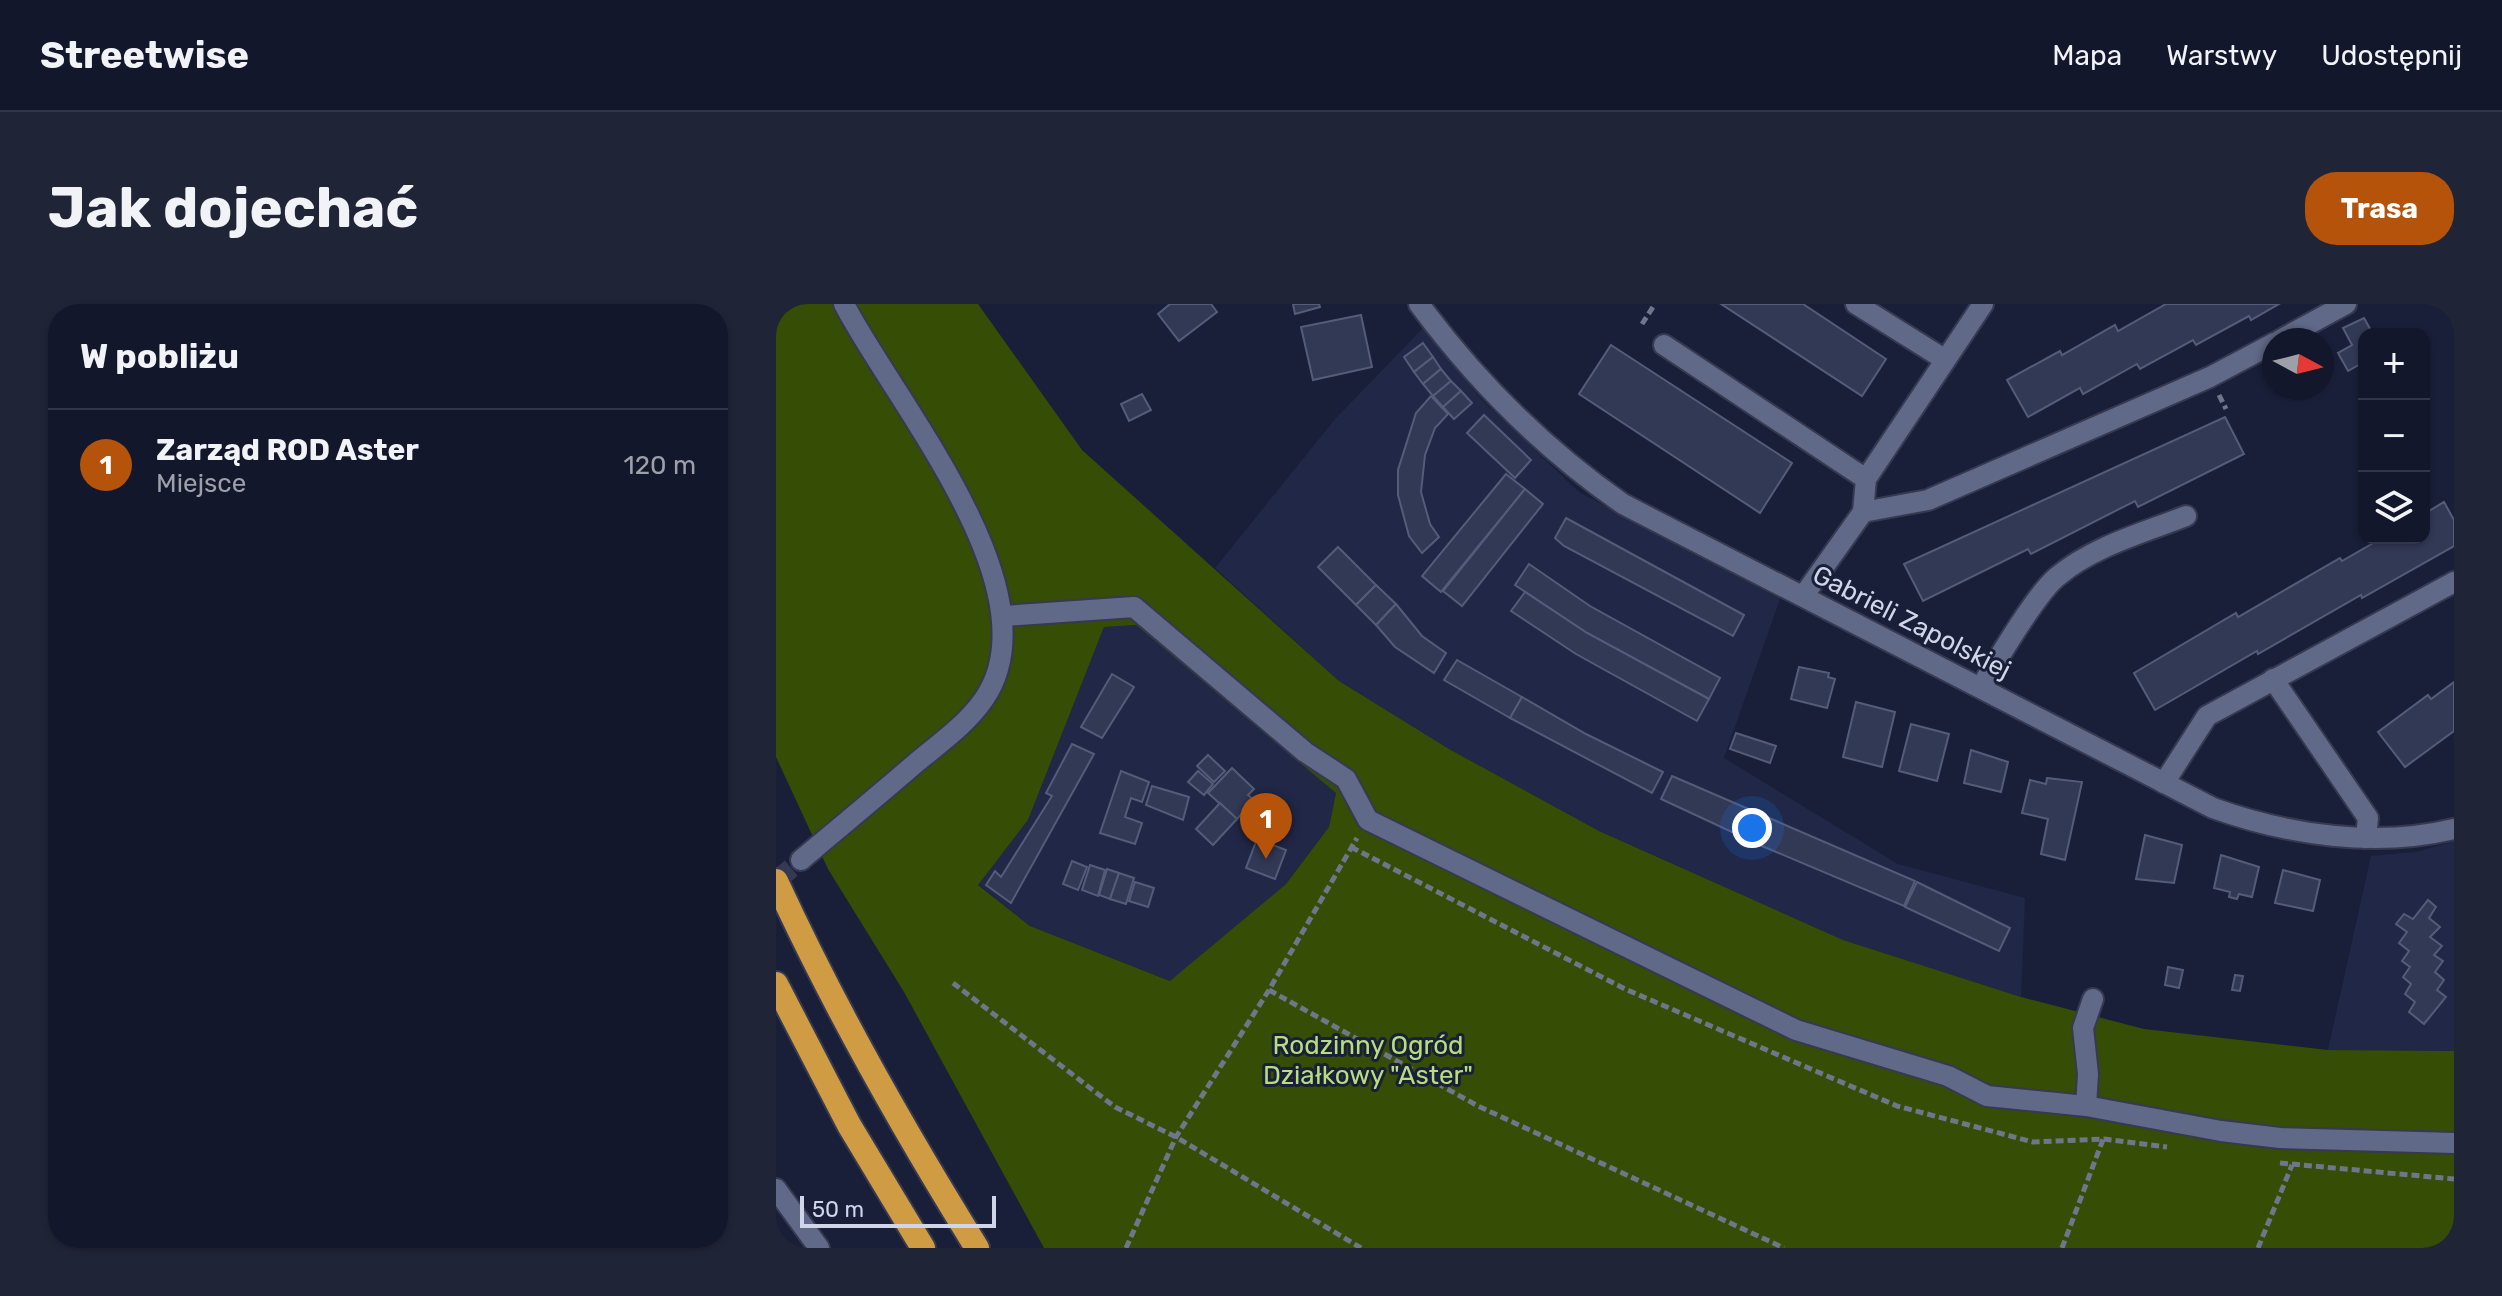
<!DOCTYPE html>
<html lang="pl">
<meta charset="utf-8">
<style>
body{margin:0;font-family:Rubik,sans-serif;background:#202437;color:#f1f3f6}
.controls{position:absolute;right:24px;top:24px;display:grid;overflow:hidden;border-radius:16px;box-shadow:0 2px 6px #0004}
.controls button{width:72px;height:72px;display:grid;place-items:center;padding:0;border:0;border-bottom:2px solid #323647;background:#13172b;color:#f1f3f6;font:40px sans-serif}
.compass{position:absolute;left:1486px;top:24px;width:72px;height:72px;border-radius:50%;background:#13172b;box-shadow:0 2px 6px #0004;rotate:97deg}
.scale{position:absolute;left:24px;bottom:20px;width:196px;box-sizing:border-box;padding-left:8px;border:4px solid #d0d6e7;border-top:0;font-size:22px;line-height:28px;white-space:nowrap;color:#d0d6e7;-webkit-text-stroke:6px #191f39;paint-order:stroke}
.you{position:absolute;left:976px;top:524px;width:28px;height:28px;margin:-20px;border:6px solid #fff;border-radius:50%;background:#1a73e8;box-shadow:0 0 0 12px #1a73e833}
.badge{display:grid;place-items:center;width:52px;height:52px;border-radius:50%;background:#b45309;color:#fff;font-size:26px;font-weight:700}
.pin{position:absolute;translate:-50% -66px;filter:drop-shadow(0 2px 4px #0008)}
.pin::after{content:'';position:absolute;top:42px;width:28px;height:24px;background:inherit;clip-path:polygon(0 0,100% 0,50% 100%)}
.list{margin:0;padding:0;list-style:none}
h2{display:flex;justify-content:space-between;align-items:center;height:104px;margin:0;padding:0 32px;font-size:34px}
h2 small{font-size:26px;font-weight:400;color:#9d9fa9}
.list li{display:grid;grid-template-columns:52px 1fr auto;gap:24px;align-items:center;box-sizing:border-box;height:112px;padding:0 32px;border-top:2px solid #323647}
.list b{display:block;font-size:30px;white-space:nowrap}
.list p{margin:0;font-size:26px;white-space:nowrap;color:#9d9fa9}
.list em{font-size:26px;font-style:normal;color:#9d9fa9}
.icon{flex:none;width:44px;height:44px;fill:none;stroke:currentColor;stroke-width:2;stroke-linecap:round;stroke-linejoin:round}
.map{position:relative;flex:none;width:1678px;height:944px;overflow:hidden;border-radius:32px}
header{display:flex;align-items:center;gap:48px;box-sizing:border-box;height:112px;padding:0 40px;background:#13172b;border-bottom:2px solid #323647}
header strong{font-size:38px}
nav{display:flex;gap:44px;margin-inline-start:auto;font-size:28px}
.intro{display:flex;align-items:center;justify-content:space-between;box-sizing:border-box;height:192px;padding:0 48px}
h1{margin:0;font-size:56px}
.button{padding:20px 36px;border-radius:32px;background:#b45309;color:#fff;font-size:28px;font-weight:700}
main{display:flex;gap:48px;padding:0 48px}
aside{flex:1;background:#13172b;border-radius:32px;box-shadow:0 2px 6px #0004}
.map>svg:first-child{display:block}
.built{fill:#202747}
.green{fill:#364d06;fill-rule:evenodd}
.building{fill:#323955;stroke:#545c7a;stroke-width:2}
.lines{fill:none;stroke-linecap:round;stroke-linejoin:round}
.minor-tunnel{stroke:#343a53;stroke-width:20;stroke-dasharray:20 10;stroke-linecap:butt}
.minor-casing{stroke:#36394f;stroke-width:24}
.highway-casing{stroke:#36394f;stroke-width:28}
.path{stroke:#6f758b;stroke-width:5;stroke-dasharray:8 4;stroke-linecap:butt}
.minor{stroke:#606988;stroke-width:20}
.highway{stroke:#cf9c44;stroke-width:24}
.labels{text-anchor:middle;stroke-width:6;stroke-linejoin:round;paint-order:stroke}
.street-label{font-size:26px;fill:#d0d6e7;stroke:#191f39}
.park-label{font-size:26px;fill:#b7dd7d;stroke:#191f39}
</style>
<header>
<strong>Streetwise</strong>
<nav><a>Mapa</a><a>Warstwy</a><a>Udostępnij</a></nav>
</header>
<div class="intro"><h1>Jak dojechać</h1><a class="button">Trasa</a></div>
<main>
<aside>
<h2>W pobliżu<small></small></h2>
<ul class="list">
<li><span class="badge">1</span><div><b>Zarząd ROD Aster</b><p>Miejsce</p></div><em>120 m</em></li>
</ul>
</aside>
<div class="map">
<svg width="1678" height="944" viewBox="0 0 1678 944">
<rect width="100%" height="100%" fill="#191f39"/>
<g class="built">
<polygon points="647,24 706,96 803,188 1004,295 948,454 1122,560 1249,594 1245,693 1067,636 823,527 673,445 563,377 439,264 560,114"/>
<polygon points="360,321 560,488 553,523 510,580 395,677 254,622 202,580 252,516 328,323"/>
<polygon points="1678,537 1678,747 1552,746 1595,552 1640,548"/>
</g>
<path class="green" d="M0 0H202L306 146 563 377 673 445 823 527 1067 636 1245 693 1368 725 1552 746 1678 747V944H268L128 688 52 565 0 453ZM360 321 560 489 553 523 510 580 394 677 254 622 202 581 252 516 328 323Z"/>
<g class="building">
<polygon points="394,0 435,0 441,8 403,37 382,10"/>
<polygon points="517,0 543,0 544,3 519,10"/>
<polygon points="945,0 1027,0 1110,55 1086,92"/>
<polygon points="1390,0 1503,0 1475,16 1473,12 1420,41 1417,36 1364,65 1361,60 1307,90 1304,84 1252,113 1231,76 1284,47 1286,51 1339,21 1342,27"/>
<polygon points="585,11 596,63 537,76 525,23"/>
<polygon points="1588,14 1597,30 1588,30 1588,58 1572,67 1562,49 1576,41 1567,24"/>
<polygon points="647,39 657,53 638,68 628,53"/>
<polygon points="835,41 1016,159 984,209 803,90"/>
<polygon points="657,53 665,65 647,80 638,68"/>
<polygon points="665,65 675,77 657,92 647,80"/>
<polygon points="675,77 685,87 667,103 657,92"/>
<polygon points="1509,84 1528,84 1529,86 1514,94"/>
<polygon points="685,87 696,99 678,115 667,103"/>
<polygon points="366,90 375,106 353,117 345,100"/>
<polygon points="655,92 672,110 659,124 649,151 645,188 654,220 663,233 646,249 633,232 622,191 622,166 640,109"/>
<polygon points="708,111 755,156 739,174 691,129"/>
<polygon points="1449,113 1468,150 1362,203 1359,197 1255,250 1252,245 1147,297 1128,260"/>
<polygon points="730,170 749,185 665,288 646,272"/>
<polygon points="749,185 767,200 686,302 667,287"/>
<polygon points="1668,198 1678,216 1678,242 1586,294 1585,291 1482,350 1481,347 1379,406 1358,369 1460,309 1462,313 1564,254 1566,257 1606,234 1648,234 1648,210"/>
<polygon points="790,214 968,311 957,332 788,242 779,234"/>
<polygon points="562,243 600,281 580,301 542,263"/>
<polygon points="753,260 814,302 944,374 933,395 811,329 739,281"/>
<polygon points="600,281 620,300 600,321 580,301"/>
<polygon points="749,288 811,329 933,395 921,417 800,350 735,307"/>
<polygon points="620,300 646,332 670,349 658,369 619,343 600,321"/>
<polygon points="681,356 746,393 734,414 668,376"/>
<polygon points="1023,363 1053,369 1052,373 1059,375 1051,404 1015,395"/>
<polygon points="336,370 358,383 326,434 305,423"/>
<polygon points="1678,378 1678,427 1629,463 1602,428 1652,391 1655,395"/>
<polygon points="746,393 810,430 887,468 876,489 734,414"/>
<polygon points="1080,398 1119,408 1106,463 1067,453"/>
<polygon points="1135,420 1173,430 1161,477 1123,467"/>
<polygon points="960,429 1000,442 994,459 954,445"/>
<polygon points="296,440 318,450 235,599 210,581 219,567 225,573 276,492 270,489"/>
<polygon points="1195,446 1232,458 1225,488 1188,479"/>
<polygon points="432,451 449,467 438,478 421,462"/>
<polygon points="456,464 478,485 472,491 478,496 461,515 432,489"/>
<polygon points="345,467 373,478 366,498 355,494 349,513 366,519 359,540 324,529"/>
<polygon points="422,467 437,480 428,491 412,478"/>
<polygon points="896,472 1139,577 1128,602 986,542 885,495"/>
<polygon points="1271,474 1306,478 1289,556 1265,550 1272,515 1246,509 1254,476 1270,480"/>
<polygon points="376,482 413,493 407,516 370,501"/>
<polygon points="444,499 461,515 437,541 420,525"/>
<polygon points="1369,531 1406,541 1398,579 1360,575"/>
<polygon points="481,535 510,546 499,575 470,564"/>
<polygon points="1445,551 1483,563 1476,593 1463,590 1461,595 1453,593 1454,588 1438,584"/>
<polygon points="296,557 311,563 302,586 287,580"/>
<polygon points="314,561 329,566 322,592 306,586"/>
<polygon points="331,565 343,569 334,595 323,591"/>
<polygon points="1507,566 1544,576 1537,607 1499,599"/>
<polygon points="343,569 358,574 350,600 334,595"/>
<polygon points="359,578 378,584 372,603 353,597"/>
<polygon points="1141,578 1234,624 1223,647 1129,603"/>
<polygon points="1652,596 1660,603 1653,614 1664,623 1654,633 1666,642 1658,651 1667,657 1659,668 1668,676 1661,686 1670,693 1648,720 1633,708 1639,698 1629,690 1635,680 1627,673 1634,663 1626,657 1633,647 1623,639 1631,628 1620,620 1628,610 1637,615"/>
<polygon points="1392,663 1407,666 1403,684 1389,681"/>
<polygon points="1459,671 1467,672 1464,687 1456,686"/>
</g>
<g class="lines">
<polyline class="minor-tunnel" points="0,577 25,556"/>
<defs>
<g id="minor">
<path d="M643 0C700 77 768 145 847 200L1437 504C1512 531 1600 544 1678 525"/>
<polyline points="1080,0 1168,55"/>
<polyline points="1504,36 1570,0"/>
<polyline points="888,41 1090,175"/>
<polyline points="1087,208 1152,196 1434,73 1498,39"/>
<polyline points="1028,291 1087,208 1090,175 1207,0"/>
<polyline points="227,312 358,303 529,448 570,475 592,516 1020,726 1172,772 1211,792 1310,802 1445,827 1504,834 1678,839"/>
<polyline points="1497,375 1592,514 1590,534"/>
<path d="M1205 383C1220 358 1261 288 1282 272 1318 242 1367 229 1410 212"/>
<polyline points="1388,479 1431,412 1678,278"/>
<path d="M25 556C64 523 103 491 141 458 164 439 191 420 208 395 282 288 116 94 68 0"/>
<polyline points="1310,802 1312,770 1307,724 1317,695"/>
<polyline points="0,885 43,944"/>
</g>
<g id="highway">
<path d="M0 577C59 705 127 825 201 944"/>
<polyline points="0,680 73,821 147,944"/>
</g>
</defs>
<use href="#minor" class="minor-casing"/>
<use href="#highway" class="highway-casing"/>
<g class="path">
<polyline points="866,20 879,0"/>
<polyline points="1443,91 1450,105"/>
<polyline points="575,543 849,685 1121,802 1257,838 1328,835 1391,843"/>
<polyline points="177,679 339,803 400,833 585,944"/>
<polyline points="493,686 702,802 1008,944"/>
<polyline points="1504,859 1678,875"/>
<polyline points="350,944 400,833 493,686 581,534"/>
<polyline points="1286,944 1328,833"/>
<polyline points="1482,944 1516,861"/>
<polyline points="1674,944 1678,934"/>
</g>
<use href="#minor" class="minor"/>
<use href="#highway" class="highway"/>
</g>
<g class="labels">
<g class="street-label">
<text transform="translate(1136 318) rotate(27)" y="9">Gabrieli Zapolskiej</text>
</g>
<g class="park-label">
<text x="592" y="750">Rodzinny Ogród<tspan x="592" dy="30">Działkowy "Aster"</tspan></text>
</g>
</g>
</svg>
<div class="controls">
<button>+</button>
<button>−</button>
<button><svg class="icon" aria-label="layers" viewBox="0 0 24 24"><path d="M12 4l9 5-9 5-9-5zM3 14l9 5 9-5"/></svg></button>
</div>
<svg class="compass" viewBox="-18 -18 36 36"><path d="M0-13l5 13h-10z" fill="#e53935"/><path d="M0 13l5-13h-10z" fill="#9d9fa9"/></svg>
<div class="scale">50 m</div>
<div class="you"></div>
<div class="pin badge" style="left:490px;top:555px">1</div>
</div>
</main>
